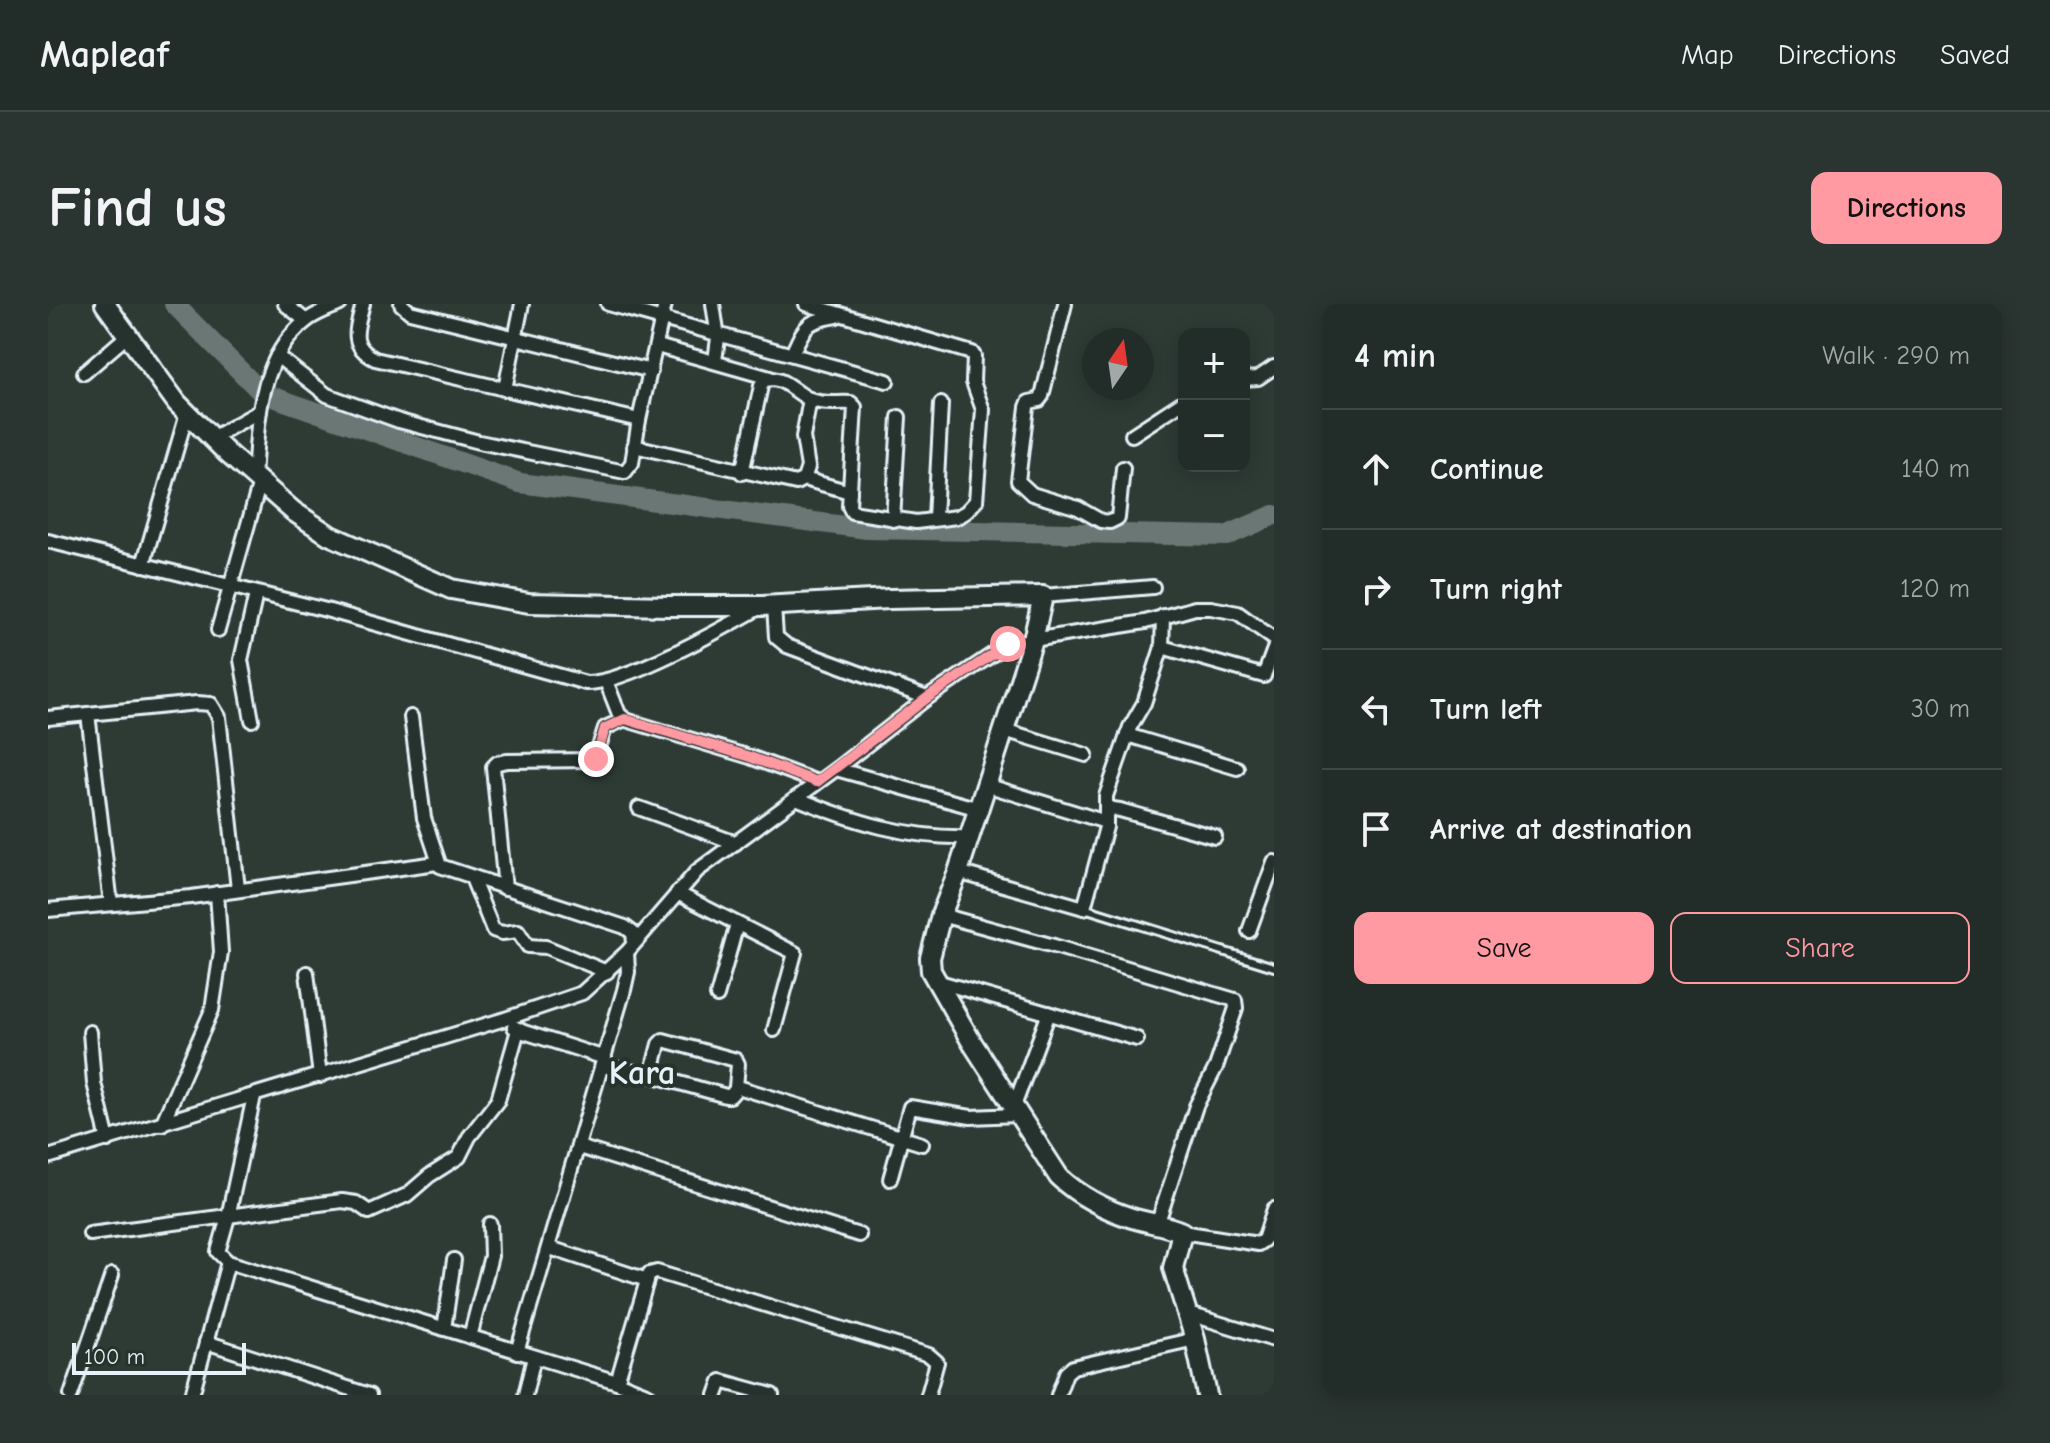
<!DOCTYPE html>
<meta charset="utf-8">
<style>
body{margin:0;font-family:"Comic Neue",sans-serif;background:#2a3430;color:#f1f3f6}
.controls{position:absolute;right:24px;top:24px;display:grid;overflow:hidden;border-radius:16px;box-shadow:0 4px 20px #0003}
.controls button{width:72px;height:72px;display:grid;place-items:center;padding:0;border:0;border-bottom:2px solid #3f4845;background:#222c28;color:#f1f3f6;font:40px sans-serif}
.compass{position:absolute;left:1034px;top:24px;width:72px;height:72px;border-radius:50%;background:#222c28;box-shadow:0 4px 20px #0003;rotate:13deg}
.scale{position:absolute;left:24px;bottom:20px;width:174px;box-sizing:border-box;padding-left:8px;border:4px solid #e8f1f8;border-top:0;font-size:22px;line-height:28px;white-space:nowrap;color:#e8f1f8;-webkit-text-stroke:6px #26332d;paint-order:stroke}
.stop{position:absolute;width:24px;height:24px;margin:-18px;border:6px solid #ff9aa2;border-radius:50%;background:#fff}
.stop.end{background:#ff9aa2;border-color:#fff;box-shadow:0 2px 8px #0008}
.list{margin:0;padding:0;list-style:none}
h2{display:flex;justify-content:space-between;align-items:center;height:104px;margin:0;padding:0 32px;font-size:34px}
h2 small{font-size:26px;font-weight:400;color:#a2a7a8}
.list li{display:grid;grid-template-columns:52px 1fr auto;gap:24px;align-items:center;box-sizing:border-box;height:120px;padding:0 32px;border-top:2px solid #3f4845}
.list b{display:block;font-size:30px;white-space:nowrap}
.list em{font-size:26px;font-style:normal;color:#a2a7a8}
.actions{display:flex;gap:16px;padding:24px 32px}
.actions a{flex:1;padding:18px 0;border:2px solid #ff9aa2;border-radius:16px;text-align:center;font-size:28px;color:#ff9aa2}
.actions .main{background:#ff9aa2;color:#111}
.icon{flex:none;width:44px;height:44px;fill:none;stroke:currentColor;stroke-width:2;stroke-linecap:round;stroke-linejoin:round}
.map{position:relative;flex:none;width:1226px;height:1091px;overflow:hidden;border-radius:16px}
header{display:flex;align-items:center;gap:48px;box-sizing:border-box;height:112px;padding:0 40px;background:#222c28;border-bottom:2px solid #3f4845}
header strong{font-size:38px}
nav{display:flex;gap:44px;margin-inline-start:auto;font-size:28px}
.intro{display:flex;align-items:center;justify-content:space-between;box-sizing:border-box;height:192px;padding:0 48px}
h1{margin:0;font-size:56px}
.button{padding:20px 36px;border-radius:16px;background:#ff9aa2;color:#111;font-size:28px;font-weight:700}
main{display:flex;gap:48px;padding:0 48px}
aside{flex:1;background:#222c28;border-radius:16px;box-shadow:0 4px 20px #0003}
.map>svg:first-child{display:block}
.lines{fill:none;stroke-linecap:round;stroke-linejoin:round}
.river{stroke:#6b7775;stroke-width:20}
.lane-casing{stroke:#e8f1f8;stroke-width:12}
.street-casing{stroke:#e8f1f8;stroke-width:18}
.secondary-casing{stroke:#e8f1f8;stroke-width:24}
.lane{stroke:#26332d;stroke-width:6}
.street{stroke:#26332d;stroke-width:12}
.secondary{stroke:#26332d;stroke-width:18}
.route{stroke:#ff9aa2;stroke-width:10}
.labels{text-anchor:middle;stroke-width:8;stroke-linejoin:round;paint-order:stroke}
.quarter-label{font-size:34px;font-weight:bold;fill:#e8f1f8;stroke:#26332d}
</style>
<header>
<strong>Mapleaf</strong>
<nav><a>Map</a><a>Directions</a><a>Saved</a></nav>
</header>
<div class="intro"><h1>Find us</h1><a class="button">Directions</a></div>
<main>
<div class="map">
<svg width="1226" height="1091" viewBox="0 0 1226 1091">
<rect width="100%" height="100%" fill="#2e3b35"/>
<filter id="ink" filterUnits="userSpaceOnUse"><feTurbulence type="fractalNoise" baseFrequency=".0125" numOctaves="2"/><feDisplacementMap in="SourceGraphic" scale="16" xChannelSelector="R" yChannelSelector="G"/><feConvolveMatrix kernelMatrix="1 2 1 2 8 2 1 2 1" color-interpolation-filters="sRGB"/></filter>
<g filter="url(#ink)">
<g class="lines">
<polyline class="river" points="126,0 214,89 472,179 819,225 1178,232 1226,211"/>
<defs>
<polyline id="lane" points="1036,604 1226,663"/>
<g id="street">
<polyline points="237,0 258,17"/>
<path d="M315 0C309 24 300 41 327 55L591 116"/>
<polyline points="353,0 362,8 603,67"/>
<polyline points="560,0 839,77"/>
<polyline points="665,0 670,34 667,57"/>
<polyline points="1017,0 994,92 991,96 981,98 979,103 970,177 984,190 1030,204 1053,217 1062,218 1070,214 1075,164"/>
<polyline points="609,42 722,74"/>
<path d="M744 50C757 22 757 17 789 12"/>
<polyline points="229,52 279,91 351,117 431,138 577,168 584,159 591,116 617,0"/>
<polyline points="36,69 79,32"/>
<polyline points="1196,75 1210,74 1226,63"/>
<polyline points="457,85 474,0"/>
<polyline points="1084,131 1136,97"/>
<polyline points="164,134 212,107"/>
<polyline points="586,142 748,179 756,175 760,163 755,133 762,95"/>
<path d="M694 169 713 82 715 77C734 69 746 89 763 96 776 101 790 98 803 99L807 103 801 202 804 208 868 218 909 213 918 208 928 197 935 106 925 78 926 52 924 49 758 0"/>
<path d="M206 173C210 118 210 55 258 17 268 9 281 5 292 0"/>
<polyline points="756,175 802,188"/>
<polyline points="887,214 893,100"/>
<polyline points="845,216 851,113"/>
<path d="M0 237 278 306 538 379C576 380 676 324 711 304"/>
<polyline points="95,261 139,109"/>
<polyline points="995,292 1105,283"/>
<polyline points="726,302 728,333 739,342 879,394"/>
<polyline points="170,326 212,178"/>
<polyline points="1114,343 1216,372 1226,345"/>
<polyline points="558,377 571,410 578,416 702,453 769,478"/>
<polyline points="40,410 63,600"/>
<polyline points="363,413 376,514 392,562 577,623 585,629 586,639"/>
<polyline points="0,414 149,399 163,400 171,413 190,585"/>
<polyline points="204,416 193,356 208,290"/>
<polyline points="956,426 1038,451"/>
<polyline points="1079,431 1189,464"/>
<polyline points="788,465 931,505"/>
<polyline points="938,481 1058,518"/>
<path d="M748 494C804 517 860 535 922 533"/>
<polyline points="591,504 688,539"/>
<polyline points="1058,504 1072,506 1167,533"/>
<polyline points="910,568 1036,604 1058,523 1058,492 1082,423 1096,399 1114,343 1115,312"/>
<polyline points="424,574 445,626 454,629 470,627 480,642 498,643 559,668"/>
<polyline points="457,584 445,463 449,459 459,457 547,456 557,424 577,415"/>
<polyline points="629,589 747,649 726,726"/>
<polyline points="0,606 143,593 389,559"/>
<polyline points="893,611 1006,642 1187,696 1188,704 1168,763 1148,802 1109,921"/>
<polyline points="1201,627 1226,558"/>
<polyline points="259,669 272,772"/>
<polyline points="888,677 1089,735"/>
<polyline points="669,692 689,620"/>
<polyline points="466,723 476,728 557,754"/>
<polyline points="42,728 46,779 60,836"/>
<polyline points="555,762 603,771 678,792 682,792 690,783 874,840"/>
<polyline points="603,771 611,740 615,736 688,756 690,760 688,783"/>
<polyline points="206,792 180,913 170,948 180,958 569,1078 601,970 609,968 881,1051 889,1058 880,1091"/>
<polyline points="965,805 1001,709"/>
<polyline points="114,820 164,706 173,648 169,589"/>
<polyline points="531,843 811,931"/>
<polyline points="0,853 457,715 534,689 579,648 649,567 788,465 879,394 960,340 1097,318 1147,304 1163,304 1190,309 1226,335"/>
<polyline points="842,875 862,803 923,813 969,811"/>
<polyline points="1134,928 1210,940 1216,936 1226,905"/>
<polyline points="42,930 294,897 308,899 321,908 359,891 381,872 411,853 421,833 450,796 470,726"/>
<polyline points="502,944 599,976"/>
<polyline points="1138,1009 1226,1036"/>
<polyline points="396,1025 406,956"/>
<polyline points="422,1033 443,952 442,920"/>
<polyline points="158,1038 321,1091"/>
<polyline points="469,1048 576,686 580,668 579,648"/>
<polyline points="569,1078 601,1091"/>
<polyline points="23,1091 64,971"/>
<polyline points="144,1091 180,958"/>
<polyline points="477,1091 486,1053"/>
<polyline points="668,1091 673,1077 724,1091"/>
<polyline points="1010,1091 1018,1069 1025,1063 1147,1035"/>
</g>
<path id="secondary" d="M57 0 129 99 179 149 245 207 281 231 403 285 481 299 620 302H714L841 295 995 292 985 336 910 568 893 611 882 654 883 667 923 737 1011 873C1030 891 1058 906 1084 914 1100 919 1119 921 1134 928L1125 964 1147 1035 1159 1091"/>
</defs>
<use href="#lane" class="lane-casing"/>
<use href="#street" class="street-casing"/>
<use href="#secondary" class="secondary-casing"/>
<use href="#lane" class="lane"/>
<use href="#street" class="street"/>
<use href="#secondary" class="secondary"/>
</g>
</g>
<g class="lines" filter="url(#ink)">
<polyline class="route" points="548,455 557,424 577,415 702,453 769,478 879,394 960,340"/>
</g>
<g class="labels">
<g class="quarter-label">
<text x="594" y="780">Kara</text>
</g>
</g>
</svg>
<div class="controls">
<button>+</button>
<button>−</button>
</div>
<svg class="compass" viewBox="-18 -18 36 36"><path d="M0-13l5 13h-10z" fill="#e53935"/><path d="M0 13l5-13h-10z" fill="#a2a7a8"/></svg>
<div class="scale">100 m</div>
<div class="stop" style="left:960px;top:340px"></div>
<div class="stop end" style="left:548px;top:455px"></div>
</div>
<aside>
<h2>4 min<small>Walk · 290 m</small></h2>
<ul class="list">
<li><svg class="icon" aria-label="ahead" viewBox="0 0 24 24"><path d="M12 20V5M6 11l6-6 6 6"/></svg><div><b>Continue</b></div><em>140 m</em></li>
<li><svg class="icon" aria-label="right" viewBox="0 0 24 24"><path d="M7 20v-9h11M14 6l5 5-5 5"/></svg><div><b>Turn right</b></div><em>120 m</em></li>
<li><svg class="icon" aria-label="left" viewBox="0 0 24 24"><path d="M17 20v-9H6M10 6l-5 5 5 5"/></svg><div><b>Turn left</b></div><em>30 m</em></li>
<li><svg class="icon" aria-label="arrive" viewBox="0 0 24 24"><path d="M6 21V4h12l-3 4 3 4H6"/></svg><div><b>Arrive at destination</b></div></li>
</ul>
<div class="actions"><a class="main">Save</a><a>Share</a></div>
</aside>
</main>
